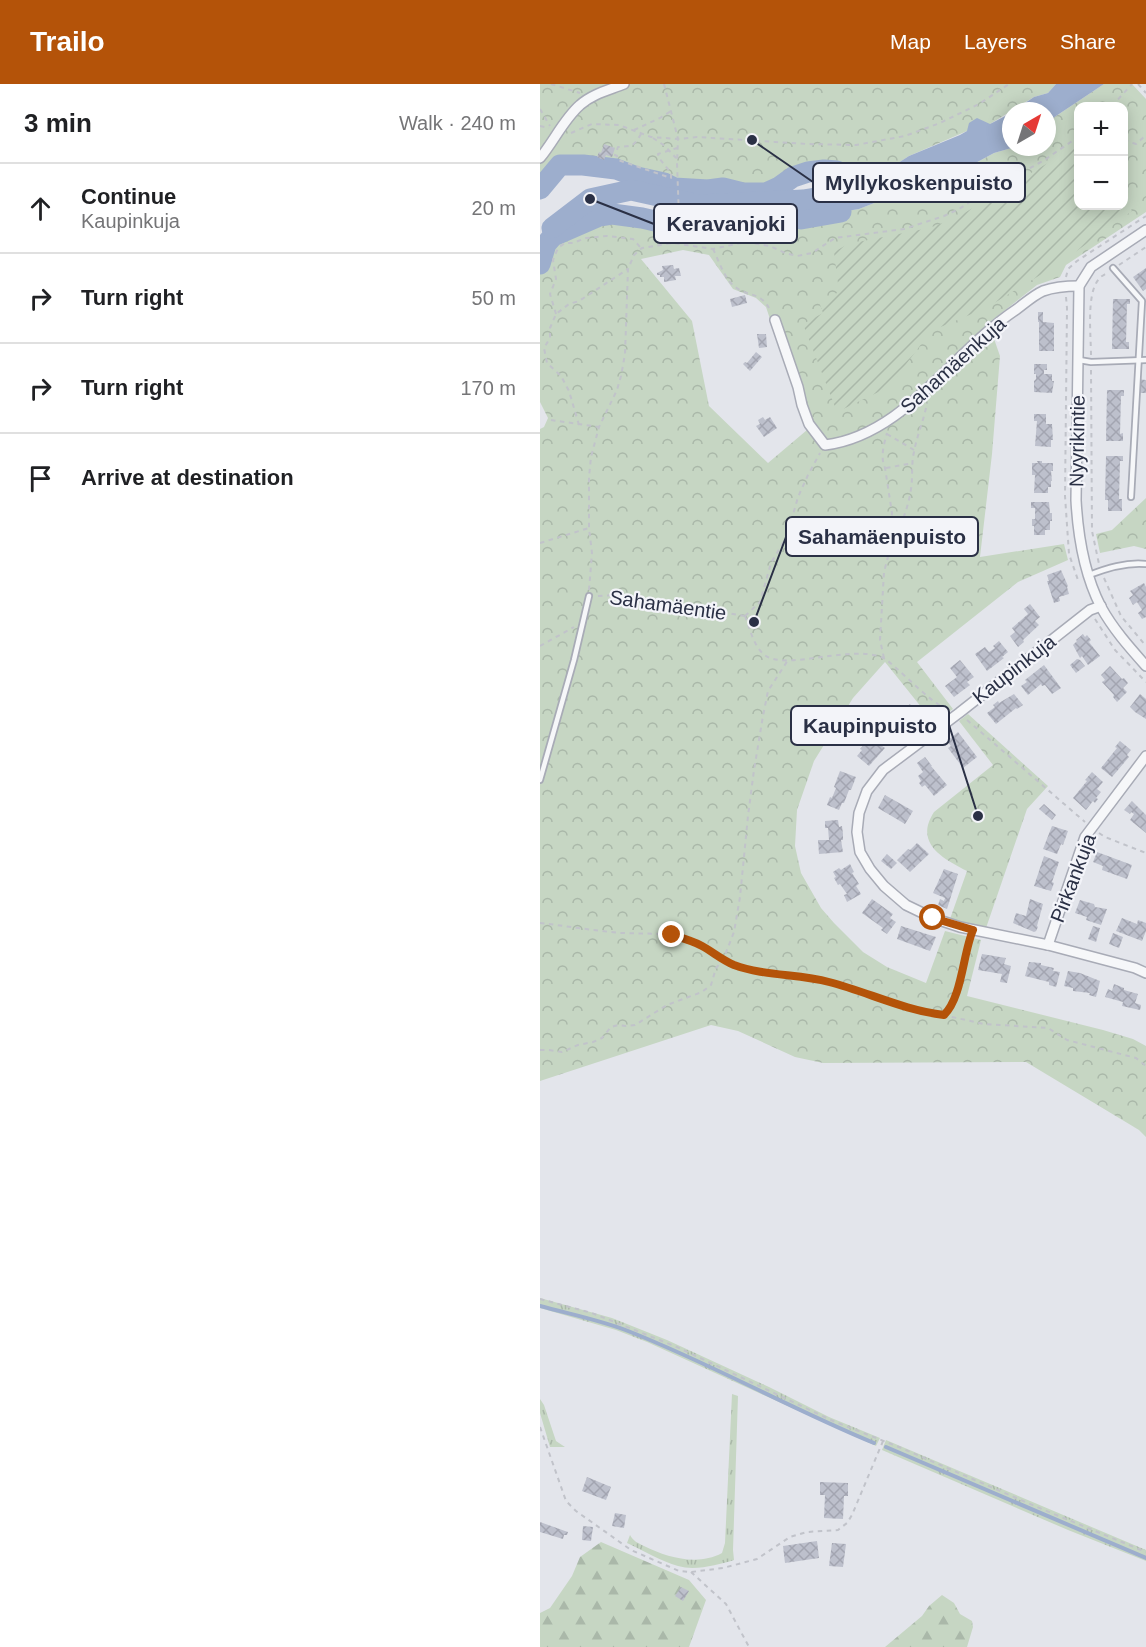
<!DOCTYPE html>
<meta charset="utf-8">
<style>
body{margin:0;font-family:Helvetica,sans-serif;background:#f2f2f2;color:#202124}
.controls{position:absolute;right:18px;top:18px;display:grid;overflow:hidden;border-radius:12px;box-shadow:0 3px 15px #0003}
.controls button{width:54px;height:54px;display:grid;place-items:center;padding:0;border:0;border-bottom:2px solid #e0e0e0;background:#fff;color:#202124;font:30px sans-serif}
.compass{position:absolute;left:462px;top:18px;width:54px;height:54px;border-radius:50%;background:#fff;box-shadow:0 3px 15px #0003;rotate:39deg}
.stop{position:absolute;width:18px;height:18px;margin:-14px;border:4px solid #b45309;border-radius:50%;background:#fff}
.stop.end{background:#b45309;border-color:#fff;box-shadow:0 2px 6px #0008}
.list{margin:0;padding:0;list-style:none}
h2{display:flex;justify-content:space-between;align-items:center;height:78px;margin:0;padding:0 24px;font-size:26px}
h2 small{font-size:20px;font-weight:400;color:#757577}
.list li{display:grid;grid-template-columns:39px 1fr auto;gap:18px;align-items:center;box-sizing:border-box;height:90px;padding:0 24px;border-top:2px solid #e0e0e0}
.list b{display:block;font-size:22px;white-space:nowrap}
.list p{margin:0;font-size:20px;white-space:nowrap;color:#757577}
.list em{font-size:20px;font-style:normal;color:#757577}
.icon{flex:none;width:33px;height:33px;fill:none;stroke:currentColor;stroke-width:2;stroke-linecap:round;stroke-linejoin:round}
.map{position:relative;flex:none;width:606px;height:1563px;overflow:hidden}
header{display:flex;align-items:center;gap:36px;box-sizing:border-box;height:84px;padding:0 30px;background:#b45309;color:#fff}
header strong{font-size:28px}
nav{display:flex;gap:33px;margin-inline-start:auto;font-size:21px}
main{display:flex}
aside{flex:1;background:#fff}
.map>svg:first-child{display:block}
.grass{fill:url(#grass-tufts)}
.forest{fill:url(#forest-firs)}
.park{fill:url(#park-crowns);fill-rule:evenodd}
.garden{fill:url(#garden-furrows)}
.water{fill:#9daecd}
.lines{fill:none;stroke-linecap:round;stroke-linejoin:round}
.stream{stroke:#9daecd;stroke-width:4}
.river{stroke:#9daecd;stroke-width:21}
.building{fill:url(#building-cross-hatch)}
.service-casing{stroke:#a8abb6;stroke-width:8}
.minor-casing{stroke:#a8abb6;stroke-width:12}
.path{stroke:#c1c3ca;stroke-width:2;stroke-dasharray:4.5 4.5;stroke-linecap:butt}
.service{stroke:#f6f7f9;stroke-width:4.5}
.minor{stroke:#f6f7f9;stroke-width:9}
.route{stroke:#b45309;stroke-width:8}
.labels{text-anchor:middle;stroke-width:4.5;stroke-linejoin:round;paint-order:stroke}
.street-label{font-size:20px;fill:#2a3045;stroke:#f3f4f9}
.leader{fill:none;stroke:#2a3045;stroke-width:2}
.callout-dot{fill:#2a3045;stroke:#f3f4f9;stroke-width:2}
.callout{fill:#f3f4f9;stroke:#2a3045;stroke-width:2}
.callout-label{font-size:21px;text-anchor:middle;font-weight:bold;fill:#2a3045}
</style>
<header>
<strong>Trailo</strong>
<nav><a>Map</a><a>Layers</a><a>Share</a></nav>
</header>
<main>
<aside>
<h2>3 min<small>Walk · 240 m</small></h2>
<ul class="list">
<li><svg class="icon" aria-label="ahead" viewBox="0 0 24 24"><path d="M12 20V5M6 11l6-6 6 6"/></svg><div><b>Continue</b><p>Kaupinkuja</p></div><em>20 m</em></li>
<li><svg class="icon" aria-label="right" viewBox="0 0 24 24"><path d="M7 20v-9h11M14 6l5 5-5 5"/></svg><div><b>Turn right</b></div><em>50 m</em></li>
<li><svg class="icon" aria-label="right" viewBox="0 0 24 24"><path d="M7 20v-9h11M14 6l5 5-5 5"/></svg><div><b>Turn right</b></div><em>170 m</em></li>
<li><svg class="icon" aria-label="arrive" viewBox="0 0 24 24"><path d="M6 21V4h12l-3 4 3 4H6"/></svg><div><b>Arrive at destination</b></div></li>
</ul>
</aside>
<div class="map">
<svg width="606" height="1563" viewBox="0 0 606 1563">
<defs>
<pattern id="grass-tufts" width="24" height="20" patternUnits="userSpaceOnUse" patternTransform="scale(1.5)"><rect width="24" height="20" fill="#c6d6c3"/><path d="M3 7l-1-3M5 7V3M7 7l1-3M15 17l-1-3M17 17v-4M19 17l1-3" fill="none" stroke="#aab8a9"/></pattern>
<pattern id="forest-firs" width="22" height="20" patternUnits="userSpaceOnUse" patternTransform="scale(1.5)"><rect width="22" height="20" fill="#c6d6c3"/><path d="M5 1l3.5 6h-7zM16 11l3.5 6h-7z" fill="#aab8a9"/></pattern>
<pattern id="park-crowns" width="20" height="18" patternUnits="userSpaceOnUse" patternTransform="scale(1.5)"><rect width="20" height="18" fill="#c6d6c3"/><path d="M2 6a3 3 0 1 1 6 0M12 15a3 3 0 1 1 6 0" fill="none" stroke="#aab8a9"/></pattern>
<pattern id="garden-furrows" width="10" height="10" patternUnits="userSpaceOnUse" patternTransform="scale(1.5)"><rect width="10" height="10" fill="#c6d6c3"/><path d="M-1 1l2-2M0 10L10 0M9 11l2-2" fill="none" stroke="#aab8a9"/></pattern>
<pattern id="building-cross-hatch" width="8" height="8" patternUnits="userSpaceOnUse" patternTransform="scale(1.5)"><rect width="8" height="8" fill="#bdc0cc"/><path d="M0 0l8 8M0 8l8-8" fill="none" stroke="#a3a5b1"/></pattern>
</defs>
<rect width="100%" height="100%" fill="#e3e5eb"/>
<g class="grass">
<polygon points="0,1214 72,1234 127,1256 229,1303 289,1333 340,1354 336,1362 107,1258 76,1246 0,1224"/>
<path d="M192 1310 198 1312 193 1466 194 1476C178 1481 155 1487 138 1482 121 1477 104 1467 87 1459L90 1451C93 1457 98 1459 104 1462 128 1474 158 1482 182 1469L185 1459Z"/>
<polygon points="0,1315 4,1321 16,1357 25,1363 10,1363 0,1329"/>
<polygon points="346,1356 606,1466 606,1477 528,1446 342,1366"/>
</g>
<g class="forest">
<polygon points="61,1458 149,1496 166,1516 149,1563 0,1563 0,1529 10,1524 32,1492 40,1473"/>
<polygon points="402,1511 414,1519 420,1530 432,1537 433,1543 427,1563 345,1563 382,1532 389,1522"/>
</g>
<g class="park">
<polygon points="0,0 516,0 508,9 494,13 450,40 427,47 369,72 344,88 327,91 284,86 268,88 253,93 239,103 226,109 203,109 183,104 168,106 134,104 124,99 97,93 76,85 43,81 20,81 0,105"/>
<path d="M564 0H592L606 15V128L526 181 520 193 497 201 446 241 452 249 460 272 452 370 440 473 524 460 528 476 478 498 377 578 413 625 394 639 345 578 313 614 274 677 257 726 255 762 261 789 281 824 294 839 323 868 347 883 386 899 405 847 441 856 427 912 563 946 593 955 606 962V1053L599 1046 486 978 283 979 255 973 198 947 171 941 0 997V345L4 343 8 334 0 318V180L6 160 13 152 59 132 72 130 102 134 115 137 135 132H146L175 138H203L244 130 261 134 319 125 347 114 404 96 454 69 475 63H507V38ZM538 22H584V122H538ZM143 166 169 171 193 205 216 214 226 223 267 346 228 379 169 322 152 237 101 175Z"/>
<polygon points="606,414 606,465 594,462 560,469 556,450 572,446"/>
<path d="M428 630 508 702 487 725 446 844 410 835 427 787C402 774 374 759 394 728L453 681 419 637Z"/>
</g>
<polygon class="garden" points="538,61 538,122 584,122 584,115 592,127 520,179 446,224 391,247 361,287 353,301 297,328 263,240 283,229 279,218 299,208 294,168 308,160 389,144 416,134"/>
<g class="water">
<polygon points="516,0 564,0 507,38 507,27 473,27 494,13 508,9"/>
<polygon points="471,29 471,63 475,63 454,69 404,96 347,114 319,125 301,128 297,87 327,91 344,88 369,72 420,51 427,47 429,39 437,34 450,40"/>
</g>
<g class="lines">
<g class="stream">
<path d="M0 1222C29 1230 60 1236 88 1247 172 1280 251 1325 334 1359"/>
<polyline points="346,1363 606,1474"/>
</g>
<g class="river">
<polyline points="0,105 20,81 43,81 76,85 97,93 124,99 134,104 168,106 183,104 203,109 226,109 239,103 253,93 268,88 284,86 297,87 301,128 261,135 244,130 203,138 175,138 146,132 135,132 115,137 102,134 72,130 59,132 13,152 6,160 0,180"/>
<polyline points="12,144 50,115 91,106 159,121 263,116 313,108"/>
</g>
</g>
<g class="building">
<polygon points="64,60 75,64 72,73 66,71 64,76 57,73 59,68 61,69"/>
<polygon points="133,181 134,185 139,184 141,192 135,192 136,196 124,198 124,193 120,193 120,191 117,191 117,189 123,186 122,182"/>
<polygon points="606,184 606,205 603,207 593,193"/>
<polygon points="205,211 207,219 192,223 190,215"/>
<polygon points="573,215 590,215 590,220 587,220 586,258 589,258 589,265 572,265"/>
<polygon points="498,228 503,228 503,238 514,239 514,267 499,267 499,238 498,238"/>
<polygon points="217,250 226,250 227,263 219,264"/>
<polygon points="216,268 222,273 210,287 203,280 205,278 207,279"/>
<polygon points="494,280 507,280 507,286 504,286 504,290 512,290 512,297 514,297 512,309 494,308 494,297 496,295 496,290 494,290"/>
<polygon points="597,295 606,296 606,309 598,309"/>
<polygon points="567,306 584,306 584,312 581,312 580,350 583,349 583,357 566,357"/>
<polygon points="494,330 506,330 506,340 512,340 513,356 511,356 511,363 495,362 497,337 494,337"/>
<polygon points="223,333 225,336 230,333 237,344 224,353 216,342 220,340 218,336"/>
<polygon points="566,372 583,372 583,377 580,377 579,415 582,415 582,427 568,427 568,416 565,416"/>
<polygon points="497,377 502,377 502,379 513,379 513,387 511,387 512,397 511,397 511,403 508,403 508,409 494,409 495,391 492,391 492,379 498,379"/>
<polygon points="491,418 509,418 510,429 512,429 512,437 510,437 510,446 505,446 505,451 494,451 494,442 492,442 492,435 495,435 495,424 491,424"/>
<polygon points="521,486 528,502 527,503 529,510 519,513 520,517 514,519 507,497 509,497 507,491"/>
<polygon points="604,499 606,503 606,533 602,535 598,529 602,526 597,518 593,521 589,514 593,511 590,507"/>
<polygon points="490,520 500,533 495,537 499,541 483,556 484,558 478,563 470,552 475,548 472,544 488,530 484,525"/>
<polygon points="543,550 545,553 547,551 551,556 549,558 560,572 548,581 542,572 540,574 533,561 537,557 536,556"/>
<polygon points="459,557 468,568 462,573 464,574 447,587 435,570 445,563 449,568 455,564 453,562"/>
<polygon points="537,575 540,576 545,582 536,589 530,581"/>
<polygon points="420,576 434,593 427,598 430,601 414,613 405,602 417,593 410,584"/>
<polygon points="504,581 521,604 512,610 505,601 502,602 501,600 488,611 481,602 487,598 485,596"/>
<polygon points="570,582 582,595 584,594 588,599 583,604 587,608 577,618 573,613 574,611 562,598 565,596 561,591"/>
<polygon points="474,610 483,621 477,625 476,624 456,640 447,629 455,623 453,621 458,617 459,619"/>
<polygon points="600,610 606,615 606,635 595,628 590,623"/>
<polygon points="370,620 383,636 369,647 368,646 365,648 364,646 357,651 350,642 364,634 360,628"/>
<polygon points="336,644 345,653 339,660 345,664 329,682 317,672 322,666 320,665 330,654 329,652"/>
<polygon points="418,648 437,673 423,684 408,664 411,662 407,657"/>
<polygon points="580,657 591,666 587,671 589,673 572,693 561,684 577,664 575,663"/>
<polygon points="385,673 392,682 391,682 407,701 394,712 385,701 382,703 379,699 381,697 378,692 383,688 377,679"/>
<polygon points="300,687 316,693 311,706 309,706 304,719 302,719 299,726 287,721 290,713 292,714 296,704 294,703"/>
<polygon points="552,688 563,698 557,705 561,708 556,714 558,715 555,719 553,717 546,726 533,714 547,697 545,696"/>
<polygon points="345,711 373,727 365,740 338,724"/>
<polygon points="592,717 606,731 606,749 590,736 594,730 591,728 590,730 584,726"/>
<polygon points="504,720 516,731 512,736 499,725"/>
<polygon points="298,736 299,743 302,742 303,750 303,756 301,756 303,768 279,770 278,756 289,756 288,744 285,744 285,737"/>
<polygon points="512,742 528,747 523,761 521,760 517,770 503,765"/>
<polygon points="377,759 389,770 370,788 357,776 368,765 370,766"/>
<polygon points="557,768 592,781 587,795 562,786 563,782 553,778"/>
<polygon points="347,770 357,779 351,785 341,777"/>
<polygon points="504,772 519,778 512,798 514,799 511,807 494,802"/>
<polygon points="310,780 314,788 312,789 319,800 316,802 321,810 307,818 304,811 307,810 300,800 298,801 294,794 296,793 293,788 299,784 301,786"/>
<polygon points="404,785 418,790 407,825 398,821 400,815 404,817 405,814 393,809"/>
<polygon points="332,815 353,830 350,834 356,838 347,850 341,846 343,844 322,829"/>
<polygon points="490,815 503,820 497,842 498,843 496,847 494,848 473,839 476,829 486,832"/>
<polygon points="540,816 554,820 555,823 567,825 561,841 546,836 547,833 535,829"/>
<polygon points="582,834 597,840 598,836 606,839 606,847 602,857 576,847"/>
<polygon points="361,842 396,853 390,867 357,855"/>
<polygon points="553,842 560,844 556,858 548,855"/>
<polygon points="573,849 583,853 579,864 569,860"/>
<polygon points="442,870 466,874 464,880 471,882 467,899 460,898 462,890 438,886"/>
<polygon points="489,878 501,879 501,881 514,884 513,887 520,888 516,903 509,901 509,898 485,892"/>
<polygon points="528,887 540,889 560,897 556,913 549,911 550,909 533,907 533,904 524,902"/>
<polygon points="574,900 584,904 584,906 598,910 595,919 601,921 600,926 582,922 583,918 565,913 568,905 572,907"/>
<polygon points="47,1393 71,1403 66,1416 42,1407"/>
<polygon points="280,1398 308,1399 308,1412 304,1412 303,1435 284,1434 285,1411 280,1411"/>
<polygon points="75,1429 86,1431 84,1444 72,1442"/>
<polygon points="0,1438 25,1447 28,1448 27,1451 24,1451 23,1455 0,1448"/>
<polygon points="43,1442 53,1443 51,1457 42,1456"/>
<polygon points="277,1457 279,1474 245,1479 243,1462"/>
<polygon points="292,1459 306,1460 303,1483 289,1482"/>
<polygon points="141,1503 149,1507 143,1517 135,1512"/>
</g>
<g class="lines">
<defs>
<g id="service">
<polyline points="573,184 602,217 591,413"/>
<polyline points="539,276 551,278 606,276"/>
<path d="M549 491C567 484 586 478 606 480"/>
<polyline points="0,696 34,576 49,512"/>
</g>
<g id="minor">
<path d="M0 74C14 57 24 35 40 21 52 10 69 6 84 0"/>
<path d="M606 146 551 183 539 202 536 416C538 453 544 490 561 523 573 545 590 564 606 582"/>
<path d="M235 236 258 303 262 321 269 340 285 361C365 351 413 267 477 225 485 219 494 211 503 207 514 203 528 202 539 202"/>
<polyline points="561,522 550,526 419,629 343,686 327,707 319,729 317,748 320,768 330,785 344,802 366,821 393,834 420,843 508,861 595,884 606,889"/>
<polyline points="508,861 545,753 606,672"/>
</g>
</defs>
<use href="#service" class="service-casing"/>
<use href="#minor" class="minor-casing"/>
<g class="path">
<polyline points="11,0 40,9"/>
<polyline points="124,0 138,55 137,79 140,160"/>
<polyline points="598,0 606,9"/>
<polyline points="572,22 592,0"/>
<polyline points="0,25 10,42"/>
<polyline points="0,42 9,44"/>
<polyline points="94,46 120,34 131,27"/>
<polyline points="31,49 52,40 79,41 111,53 138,55 157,53 267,60 316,61 365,52 400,39 439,20 469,0"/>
<path d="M101 50C94 62 93 62 78 63L75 71 77 72 78 76 131 94V89L119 74 118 70 137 64"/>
<polyline points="113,54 125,62 136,74"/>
<polyline points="584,56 596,60 606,51"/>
<path d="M173 165C179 177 184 194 194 202 208 214 221 206 231 228"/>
<polyline points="579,181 606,163"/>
<polyline points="526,193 528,185 537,177 606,132"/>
<polyline points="526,213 527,224 525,412 529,470 539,499"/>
<polyline points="16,230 10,210 16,195 13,176 18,164 25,159 33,159 46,154 67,152 93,155 101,164"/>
<path d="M551 271C551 252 546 209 559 195 561 192 564 191 567 189"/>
<polyline points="551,286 552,447 559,480"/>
<polyline points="11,336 59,343"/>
<polyline points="39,341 29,307 21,292 7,279 4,264 10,254 10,244 16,230 29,220 39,217 88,185"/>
<polyline points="347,350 374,366"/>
<polyline points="346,384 373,379"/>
<polyline points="0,459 49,444"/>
<path d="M350 467C358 447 368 427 371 405 373 393 371 380 374 368 377 351 384 336 387 319"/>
<polyline points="564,494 581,532 606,562"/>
<polyline points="49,506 52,469 49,444 49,393 51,373 59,343 77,306 81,292 85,270 88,185 94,171 102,164 133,159 173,165 205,158 230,162 245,169 257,172 272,169 295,154 364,145 404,132 419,125 442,110 503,77 538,53"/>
<polyline points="58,512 75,511 205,532"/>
<path d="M205 532C210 545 214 564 226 572 248 586 309 561 341 573 347 575 351 580 356 584 370 596 390 617 406 625"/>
<polyline points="205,532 220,518 231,479 247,452 258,413 268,391 280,369"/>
<polyline points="555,535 575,566 606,598"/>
<polyline points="0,562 34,543"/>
<path d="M344 574 340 556 344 488 349 469 352 429 345 384C340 373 344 360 347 349"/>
<polyline points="427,636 545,738"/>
<polyline points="559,749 565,753 606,769"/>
<path d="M0 839C27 842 55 847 82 849 104 850 125 848 146 855 164 861 177 874 194 881 224 892 258 890 289 898 328 908 363 927 403 931 420 916 423 877 429 856"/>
<polyline points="403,931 444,940 508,944 527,956 596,974 606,982"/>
<polyline points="0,966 9,966 22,968 38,961 53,958 62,954 71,943 78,941 86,942 95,941 127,921 162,908 171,901 176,884 183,876 194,848 200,813 208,732 214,686 223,632 228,607 248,576"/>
<polyline points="0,1215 52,1229 137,1263 293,1337 359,1363 497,1423 606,1468"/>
<polyline points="0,1343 26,1417 36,1427 91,1466 139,1487 151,1488 183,1484 217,1475 250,1453 267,1448 298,1446 307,1439 312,1431 343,1357"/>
<polyline points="151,1488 186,1520 209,1563"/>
</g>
<use href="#service" class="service"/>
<use href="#minor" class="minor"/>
</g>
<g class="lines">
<path class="route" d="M132 851C142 854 153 857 162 862 173 868 182 876 194 881 224 892 258 890 289 898 328 908 363 926 404 931 422 914 423 869 433 846L393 834"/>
</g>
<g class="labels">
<g class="street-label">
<text transform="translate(413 281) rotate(-42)" y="7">Sahamäenkuja</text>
<text transform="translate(537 357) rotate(-89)" y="7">Nyyrikintie</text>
<text transform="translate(128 521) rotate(8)" y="7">Sahamäentie</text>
<text transform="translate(474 585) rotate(-38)" y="7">Kaupinkuja</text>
<text transform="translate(533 794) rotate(-69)" y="7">Pirkankuja</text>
</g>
</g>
<path class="leader" d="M212 56L273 98M50 115L114 140M214 538L246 453M438 732L409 641"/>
<g class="callout-dot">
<circle cx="212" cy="56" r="6"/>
<circle cx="50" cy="115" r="6"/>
<circle cx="214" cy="538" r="6"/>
<circle cx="438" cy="732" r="6"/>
</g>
<g class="callout">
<rect x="273" y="79" width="212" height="39" rx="6"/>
<rect x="114" y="120" width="143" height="39" rx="6"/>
<rect x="246" y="433" width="192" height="39" rx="6"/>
<rect x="251" y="622" width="158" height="39" rx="6"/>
</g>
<g class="callout-label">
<text x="379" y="106">Myllykoskenpuisto</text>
<text x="186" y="147">Keravanjoki</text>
<text x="342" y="460">Sahamäenpuisto</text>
<text x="330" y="649">Kaupinpuisto</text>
</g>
</svg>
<div class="controls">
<button>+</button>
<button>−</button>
</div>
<svg class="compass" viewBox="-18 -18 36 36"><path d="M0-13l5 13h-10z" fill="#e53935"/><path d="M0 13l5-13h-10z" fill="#757577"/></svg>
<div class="stop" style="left:393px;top:834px"></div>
<div class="stop end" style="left:132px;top:851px"></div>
</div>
</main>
